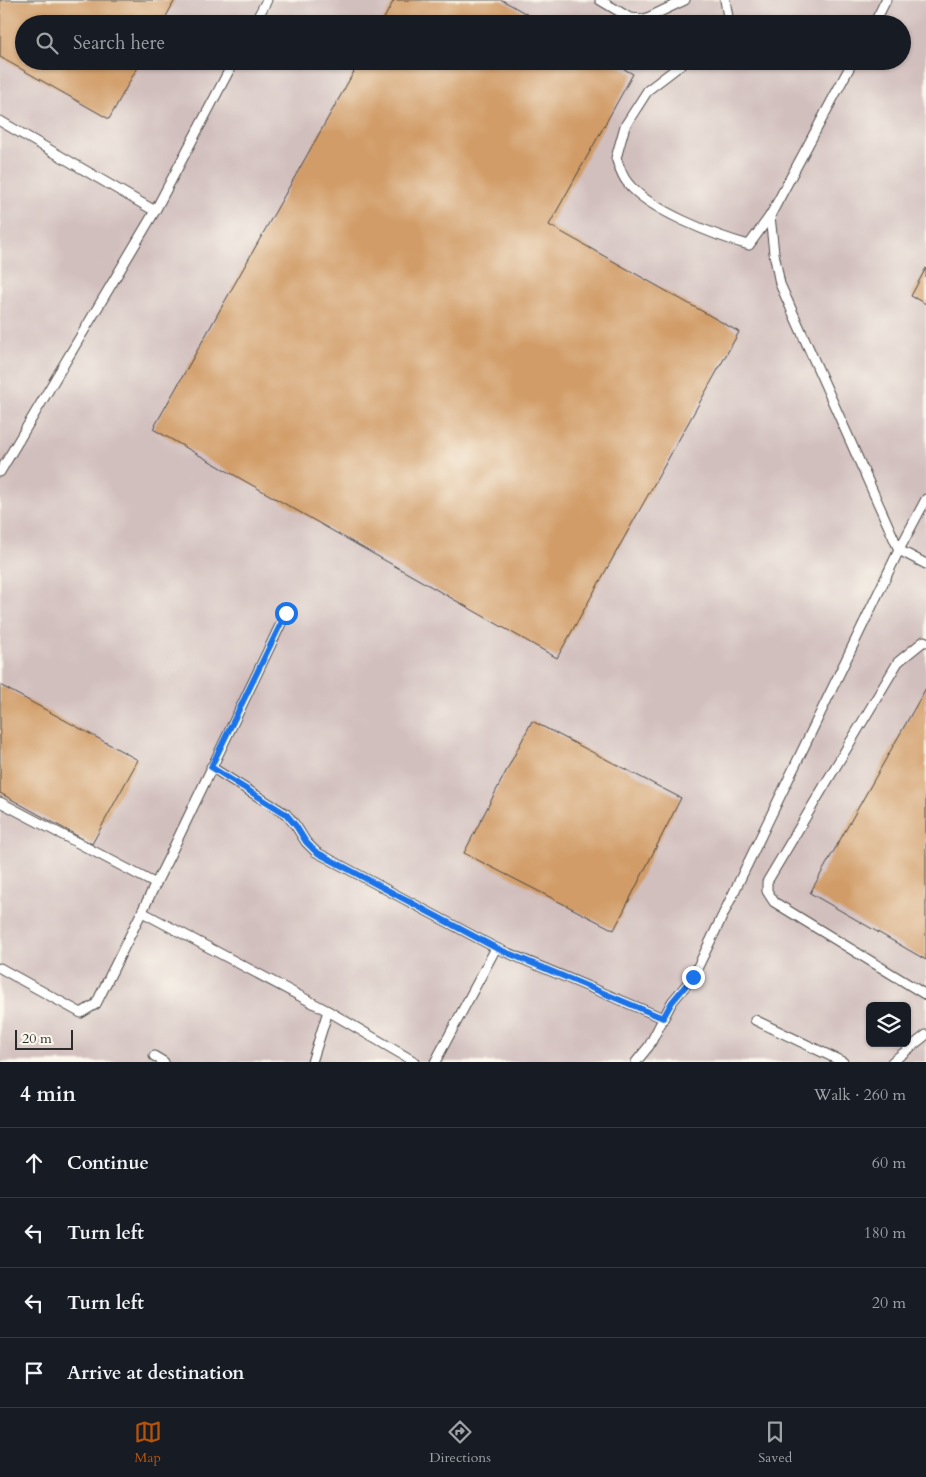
<!DOCTYPE html>
<meta charset="utf-8">
<style>
body{margin:0;font-family:Cardo,serif;background:#242831;color:#f1f3f6}
.controls{position:absolute;right:15px;bottom:15px;display:grid;overflow:hidden;border-radius:8px;box-shadow:0 1px 4px #0004}
.controls button{width:45px;height:45px;display:grid;place-items:center;padding:0;border:0;border-bottom:1px solid #363941;background:#171b24;color:#f1f3f6;font:25px sans-serif}
.scale{position:absolute;left:15px;bottom:12px;width:58px;box-sizing:border-box;padding-left:5px;border:2px solid #2b2b2b;border-top:0;font-size:14px;line-height:18px;white-space:nowrap;color:#2b2b2b;-webkit-text-stroke:4px #fbf7ec;paint-order:stroke}
.stop{position:absolute;width:15px;height:15px;margin:-11px;border:4px solid #1a73e8;border-radius:50%;background:#fff}
.stop.end{background:#1a73e8;border-color:#fff;box-shadow:0 1px 5px #0008}
.list{margin:0;padding:0;list-style:none}
h2{display:flex;justify-content:space-between;align-items:center;height:65px;margin:0;padding:0 20px;font-size:21px}
h2 small{font-size:16px;font-weight:400;color:#9ea1a6}
.list li{display:grid;grid-template-columns:32px 1fr auto;gap:15px;align-items:center;box-sizing:border-box;height:70px;padding:0 20px;border-top:1px solid #363941}
.list b{display:block;font-size:19px;white-space:nowrap}
.list em{font-size:16px;font-style:normal;color:#9ea1a6}
.icon{flex:none;width:28px;height:28px;fill:none;stroke:currentColor;stroke-width:2;stroke-linecap:round;stroke-linejoin:round}
.map{position:relative;flex:none;width:926px;height:1062px;overflow:hidden}
.search{position:absolute;background:#171b24;box-shadow:0 1px 4px #0004;left:15px;right:15px;top:15px;height:55px;display:flex;align-items:center;gap:12px;box-sizing:border-box;padding:0 18px;border-radius:28px;color:#9ea1a6;font-size:19px}
.sheet{height:345px;background:#171b24}
nav{display:flex;justify-content:space-around;align-items:center;box-sizing:border-box;height:70px;border-top:1px solid #363941;background:#171b24;font-size:14px;color:#9ea1a6}
nav a{display:grid;justify-items:center;gap:2px}
nav .on{color:#b45309}
.map>svg:first-child{display:block}
.industrial{fill:#d1bfbe;fill-rule:evenodd}
.building{fill:#d19c68}
.lines{fill:none;stroke-linecap:round;stroke-linejoin:round}
.service-casing{stroke:#4a4845;stroke-width:11}
.service{stroke:#fff;stroke-width:9}
.route{stroke:#1a73e8;stroke-width:6}
</style>
<div class="map">
<svg width="926" height="1062" viewBox="0 0 926 1062">
<rect width="100%" height="100%" fill="#fbf7ec"/>
<filter id="ink" filterUnits="userSpaceOnUse"><feTurbulence type="fractalNoise" baseFrequency=".02" numOctaves="2"/><feDisplacementMap in="SourceGraphic" scale="10" xChannelSelector="R" yChannelSelector="G"/><feConvolveMatrix kernelMatrix="1 2 1 2 8 2 1 2 1" color-interpolation-filters="sRGB"/></filter>
<filter id="wash" filterUnits="userSpaceOnUse"><feTurbulence type="fractalNoise" baseFrequency=".0096" numOctaves="4" result="noise"/><feDisplacementMap in="SourceGraphic" scale="20" xChannelSelector="R" yChannelSelector="G"/><feGaussianBlur stdDeviation="1.12" result="paint"/><feColorMatrix in="noise" values="0 0 0 0 0 0 0 0 0 0 0 0 0 0 0 0 0 1.4 0 .05"/><feComposite in="paint" operator="in"/></filter>
<g filter="url(#wash)">
<rect width="100%" height="100%" fill="#f7ead6"/>
<path class="industrial" d="M0 0H926V1062H0ZM24 24H902V61H24ZM870 1006H907V1043H870Z"/>
<g id="blocks">
<g class="building">
<polygon points="0,0 175,0 162,24 24,24 24,61 141,61 109,119 0,57"/>
<polygon points="394,0 502,0 544,24 381,24"/>
<polygon points="360,61 610,61 633,74 549,225 739,332 557,658 153,429"/>
<polygon points="926,268 926,304 911,296"/>
<polygon points="0,685 138,760 92,844 0,793"/>
<polygon points="926,688 926,960 810,893"/>
<polygon points="532,721 681,798 614,930 464,853"/>
</g>
</g>
</g>
<g filter="url(#ink)">
<use href="#blocks" fill-opacity="0" stroke="#4a4845" stroke-width="1"/>
<g class="lines">
<defs>
<g id="service">
<polyline points="600,0 630,18 645,19 685,0"/>
<polyline points="254,24 267,0"/>
<polyline points="723,24 728,17 725,0"/>
<polyline points="874,24 886,0"/>
<path d="M686 61 648 90 625 126 616 158C619 166 622 176 627 182 648 210 716 236 749 245L770 216"/>
<polyline points="853,61 770,216 774,253 780,284 899,550 926,499"/>
<polyline points="0,121 155,211"/>
<polyline points="0,472 155,211 234,61"/>
<polyline points="926,642 924,641 898,662 767,882 767,891 774,902 926,995"/>
<polyline points="211,767 286,814 296,826 306,842 316,852 496,948 663,1018"/>
<polyline points="0,802 156,884"/>
<polyline points="142,912 328,1011 415,1062"/>
<polyline points="0,968 81,1013 96,1004 170,855 286,613"/>
<polyline points="755,1020 843,1062"/>
<polyline points="154,1056 164,1062"/>
<polyline points="312,1062 328,1011"/>
<polyline points="435,1062 496,948"/>
<polyline points="636,1062 649,1046 672,1002 693,977 899,550 926,564"/>
<polyline points="892,1062 926,1035"/>
</g>
</defs>
<use href="#service" class="service-casing"/>
<use href="#service" class="service"/>
</g>
</g>
<g class="lines" filter="url(#ink)">
<polyline class="route" points="286,613 211,767 286,814 296,826 306,842 316,852 496,948 663,1018 672,1002 693,977"/>
</g>
</svg>
<div class="controls">
<button><svg class="icon" aria-label="layers" viewBox="0 0 24 24"><path d="M12 4l9 5-9 5-9-5zM3 14l9 5 9-5"/></svg></button>
</div>
<div class="scale">20 m</div>
<div class="stop" style="left:286px;top:613px"></div>
<div class="stop end" style="left:693px;top:977px"></div>
<div class="search"><svg class="icon" aria-label="search" viewBox="0 0 24 24"><circle cx="10" cy="10" r="6"/><path d="M15 15l6 6"/></svg>Search here</div>
</div>
<section class="sheet">
<h2>4 min<small>Walk · 260 m</small></h2>
<ul class="list">
<li><svg class="icon" aria-label="ahead" viewBox="0 0 24 24"><path d="M12 20V5M6 11l6-6 6 6"/></svg><div><b>Continue</b></div><em>60 m</em></li>
<li><svg class="icon" aria-label="left" viewBox="0 0 24 24"><path d="M17 20v-9H6M10 6l-5 5 5 5"/></svg><div><b>Turn left</b></div><em>180 m</em></li>
<li><svg class="icon" aria-label="left" viewBox="0 0 24 24"><path d="M17 20v-9H6M10 6l-5 5 5 5"/></svg><div><b>Turn left</b></div><em>20 m</em></li>
<li><svg class="icon" aria-label="arrive" viewBox="0 0 24 24"><path d="M6 21V4h12l-3 4 3 4H6"/></svg><div><b>Arrive at destination</b></div></li>
</ul>
</section>
<nav>
<a class="on"><svg class="icon" aria-label="map" viewBox="0 0 24 24"><path d="M3 6l6-2 6 2 6-2v14l-6 2-6-2-6 2zM9 4v14M15 6v14"/></svg>Map</a>
<a><svg class="icon" aria-label="directions" viewBox="0 0 24 24"><path d="M12 3l9 9-9 9-9-9zM9 14v-3h6M13 9l2 2-2 2"/></svg>Directions</a>
<a><svg class="icon" aria-label="saved" viewBox="0 0 24 24"><path d="M7 4h10v16l-5-4-5 4z"/></svg>Saved</a>
</nav>
